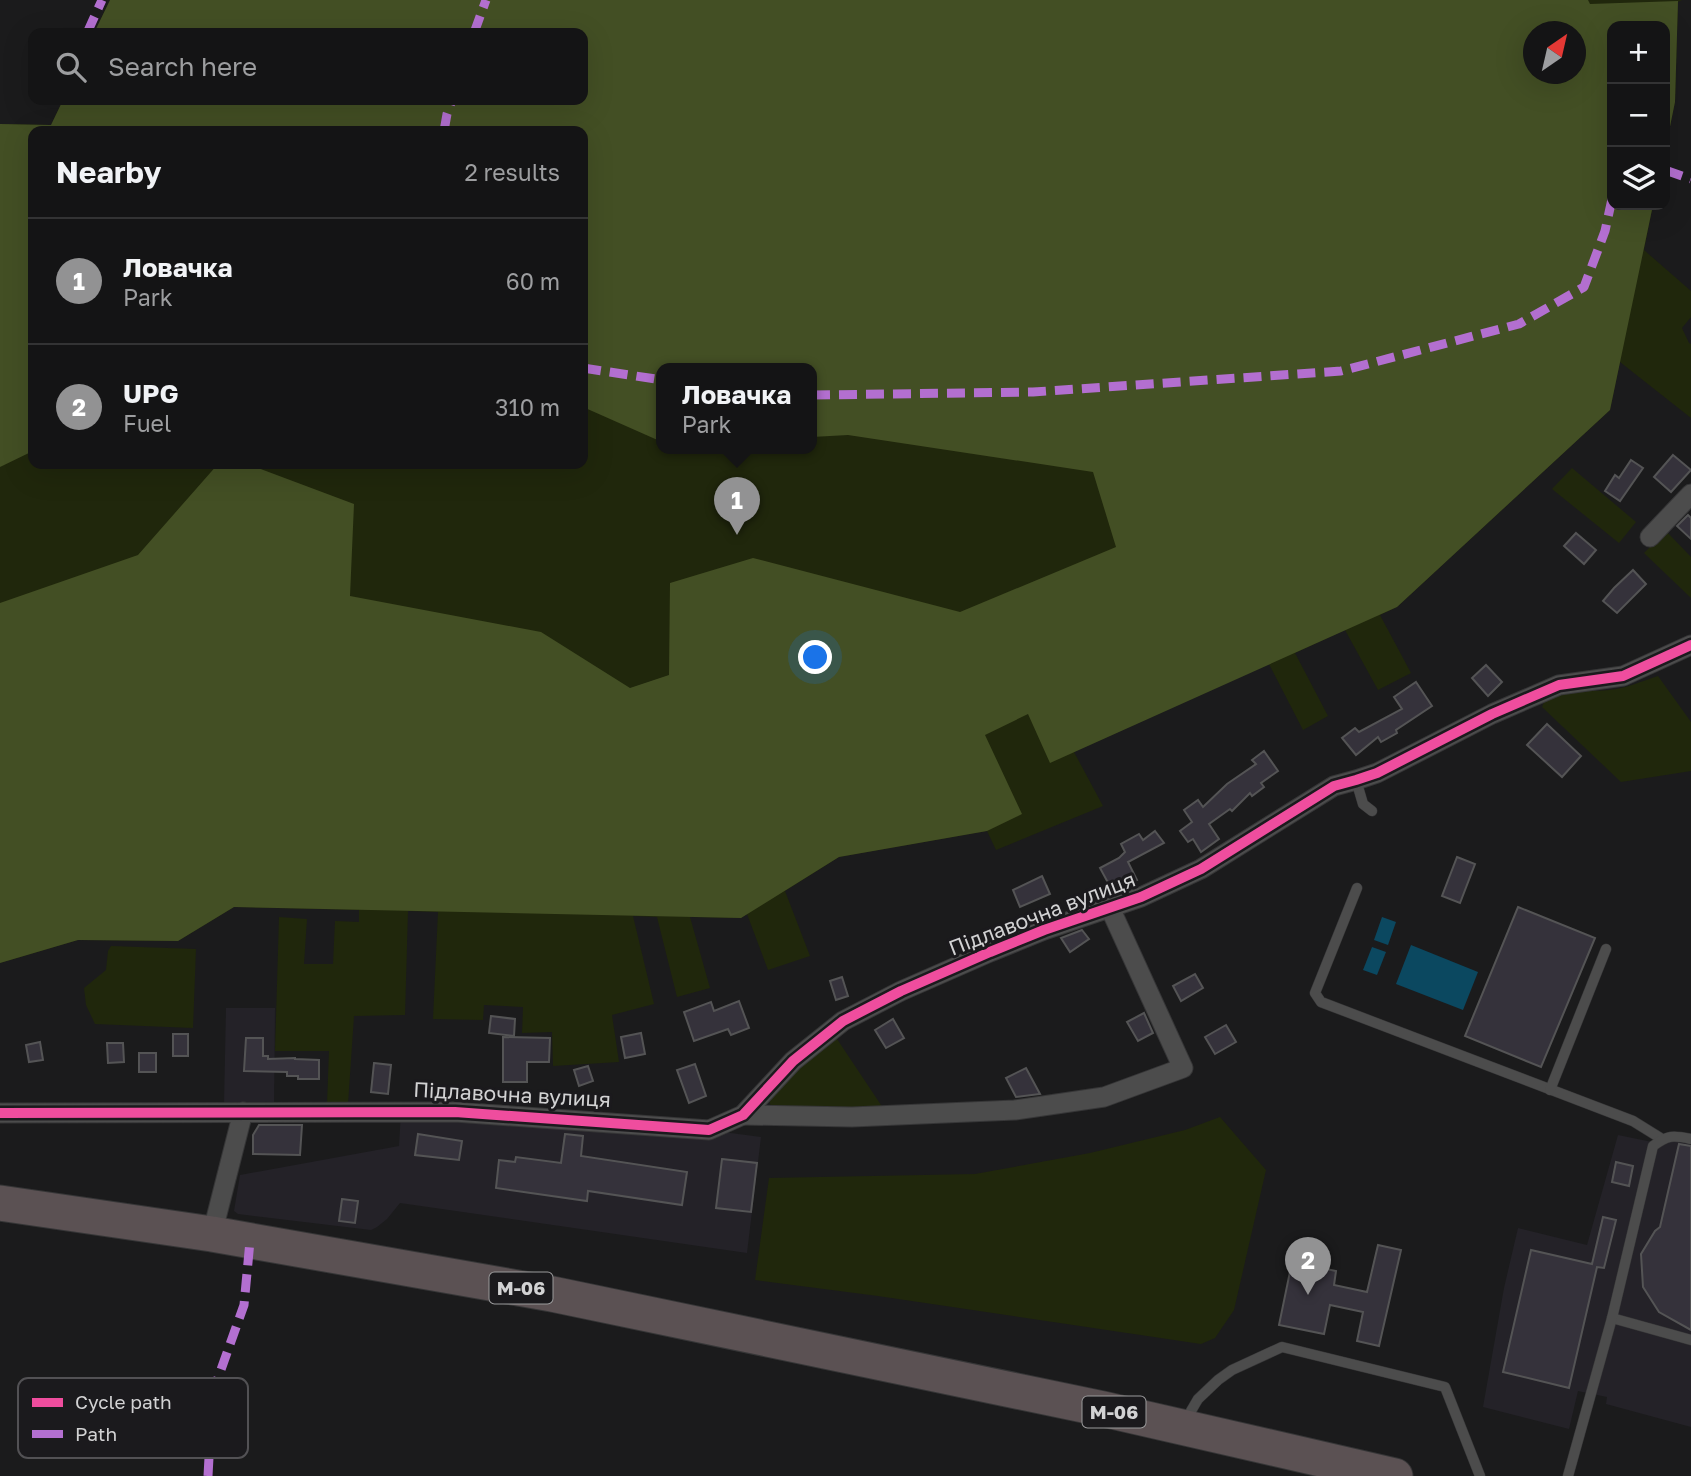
<!DOCTYPE html>
<meta charset="utf-8">
<style>
body{margin:0;font-family:"Golos Text",sans-serif;background:#212122;color:#f1f3f6}
.controls{position:absolute;right:21px;top:21px;display:grid;overflow:hidden;border-radius:14px;box-shadow:0 7px 28px #0002}
.controls button{width:63px;height:63px;display:grid;place-items:center;padding:0;border:0;border-bottom:2px solid #333334;background:#141415;color:#f1f3f6;font:35px sans-serif}
.compass{position:absolute;left:1523px;top:21px;width:63px;height:63px;border-radius:50%;background:#141415;box-shadow:0 7px 28px #0002;rotate:34deg}
.you{position:absolute;left:816px;top:658px;width:24px;height:24px;margin:-18px;border:5px solid #fff;border-radius:50%;background:#1a73e8;box-shadow:0 0 0 10px #1a73e833}
.badge{display:grid;place-items:center;width:46px;height:46px;border-radius:50%;background:#929293;color:#fff;font-size:23px;font-weight:700}
.pin{position:absolute;translate:-50% -58px;filter:drop-shadow(0 2px 4px #0008)}
.pin::after{content:'';position:absolute;top:37px;width:24px;height:21px;background:inherit;clip-path:polygon(0 0,100% 0,50% 100%)}
.popup{position:absolute;left:656px;top:363px;width:161px;height:91px;box-sizing:border-box;display:grid;place-content:center;border-radius:14px;background:#141415;filter:drop-shadow(0 2px 5px #0005);font-size:23px;white-space:nowrap;color:#9d9ea0}
.popup b{font-size:26px;color:#f1f3f6}
.popup::after{content:'';position:absolute;left:50%;top:100%;margin-left:-14px;border:14px solid transparent;border-top-color:#141415}
.list{margin:0;padding:0;list-style:none}
h2{display:flex;justify-content:space-between;align-items:center;height:91px;margin:0;padding:0 28px;font-size:30px}
h2 small{font-size:23px;font-weight:400;color:#9d9ea0}
.list li{display:grid;grid-template-columns:46px 1fr auto;gap:21px;align-items:center;box-sizing:border-box;height:126px;padding:0 28px;border-top:2px solid #333334}
.list b{display:block;font-size:26px;white-space:nowrap}
.list p{margin:0;font-size:23px;white-space:nowrap;color:#9d9ea0}
.list em{font-size:23px;font-style:normal;color:#9d9ea0}
.icon{flex:none;width:38px;height:38px;fill:none;stroke:currentColor;stroke-width:2;stroke-linecap:round;stroke-linejoin:round}
.map{position:relative;flex:none;width:1691px;height:1476px;overflow:hidden}
.search{position:absolute;background:#141415;box-shadow:0 7px 28px #0002;left:28px;top:28px;width:560px;height:77px;display:flex;align-items:center;gap:18px;box-sizing:border-box;padding:0 24px;border-radius:14px;color:#9d9ea0;font-size:26px}
.panel{position:absolute;background:#141415;box-shadow:0 7px 28px #0002;left:28px;top:126px;width:560px;height:343px;border-radius:14px}
.map>svg:first-child{display:block}
.built{fill:#242228}
.green{fill:#20270c;fill-rule:evenodd}
.forest{fill:#434f24;fill-rule:evenodd}
.water{fill:#0b4860}
.building{fill:#35323b;stroke:#545455;stroke-width:2}
.lines{fill:none;stroke-linecap:round;stroke-linejoin:round}
.lane-casing{stroke:#363637;stroke-width:11}
.street-casing{stroke:#363637;stroke-width:21}
.highway-casing{stroke:#363637;stroke-width:37}
.lane{stroke:#4c4c4c;stroke-width:10}
.street{stroke:#4c4c4c;stroke-width:19}
.highway{stroke:#5b5153;stroke-width:35}
.quiet{stroke:#b36fd0;stroke-width:9;stroke-dasharray:18 9;stroke-linecap:butt}
.cycleway-casing{stroke:#1b1a1d;stroke-width:15}
.cycleway{stroke:#ef4d9e;stroke-width:10}
.labels{text-anchor:middle;stroke-width:6;stroke-linejoin:round;paint-order:stroke}
.shield{fill:#1b1a1d;stroke:#9b9b9c;stroke-width:2}
.shield-label{font-size:19px;font-weight:bold;fill:#d2d2d3}
.street-label{font-size:21px;fill:#d2d2d3;stroke:#1b1a1d}
.key{fill:#1b1a1d;stroke:#525154;stroke-width:2}
.key-label{font-size:19px;fill:#d2d2d3}
</style>
<div class="map">
<svg width="1691" height="1476" viewBox="0 0 1691 1476">
<rect width="100%" height="100%" fill="#1b1b1c"/>
<g class="built">
<polygon points="226,1008 275,1008 274,1105 224,1105"/>
<polygon points="401,1112 708,1130 761,1137 747,1253 400,1203 387,1219 377,1227 371,1230 238,1214 234,1211 240,1175 399,1146"/>
<polygon points="1618,1135 1657,1143 1691,1139 1691,1427 1606,1404 1607,1397 1578,1391 1569,1429 1483,1407 1504,1288 1518,1228 1587,1245"/>
</g>
<g class="green">
<path d="M110 0H1682L1678 2 1675 102 1665 151V26H1612V205H1653L1644 250 1691 291V317L1682 328 1689 343 1691 344V418L1620 362 1610 410 1397 607 1380 615 1411 673 1378 690 1345 630 1295 653 1328 716 1303 730 1269 664 1074 752 1103 806 996 850 987 831 839 857 785 891 810 956 768 970 747 914 741 918 690 917 710 988 677 997 657 917 633 916 654 1004 612 1015 619 1062 553 1066 552 1032 522 1033 523 1007 484 1005 483 1020 433 1019 438 912 408 911 405 1015 354 1016 348 1104H327L329 1051H275L279 917 307 919 304 964H333L335 921 359 922V910L234 907 178 941 78 940 0 963V124L51 125 63 100H583V33H94ZM1534 32H1576V74H1534ZM33 131H583V464H33ZM662 369H812V449H662Z"/>
<polygon points="1572,468 1636,522 1619,543 1552,489"/>
<polygon points="1666,531 1691,557 1691,598 1644,553"/>
<path d="M1658 676 1691 722V771L1621 782 1542 707 1544 702C1570 686 1581 693 1609 690 1625 689 1642 681 1658 676Z"/>
<polygon points="111,946 196,949 193,1028 95,1024 86,1005 84,988 106,970 108,951"/>
<polygon points="835,1036 883,1108 771,1108 769,1099 775,1088"/>
<polygon points="1220,1117 1266,1170 1234,1310 1215,1338 1201,1344 878,1296 755,1280 769,1178 975,1174 1090,1153 1185,1130"/>
</g>
<path class="forest" d="M110 0H1588L1590 4 1678 1 1675 102 1665 151V26H1612V205H1653L1610 410 1397 607 1050 763 1028 714 985 735 1022 814 987 831 839 857 741 918 234 907 178 941 78 940 0 963V603L138 555 218 464H247L354 504 350 596 541 632 630 688 669 675 670 583 753 558 960 612 1116 547 1093 472 848 435 812 437V369H662V442L583 407V131H33V451L0 467V124L51 125 63 100H583V33H94ZM1534 32H1576V74H1534Z"/>
<g class="water">
<polygon points="1382,917 1396,922 1388,945 1374,940"/>
<polygon points="1411,945 1478,972 1463,1010 1396,984"/>
<polygon points="1372,947 1386,952 1377,975 1363,970"/>
</g>
<g class="building">
<polygon points="1673,455 1691,470 1671,492 1654,477"/>
<polygon points="1631,460 1643,468 1620,501 1605,491 1615,475 1619,478"/>
<polygon points="1688,515 1691,518 1691,539 1677,526"/>
<polygon points="1576,533 1596,550 1584,564 1564,546"/>
<polygon points="1633,570 1646,584 1617,613 1603,601 1614,588"/>
<polygon points="1486,665 1502,682 1488,696 1472,678"/>
<polygon points="1416,682 1432,706 1396,730 1397,733 1381,742 1378,737 1356,755 1342,738 1355,728 1359,732 1402,709 1394,697"/>
<polygon points="1547,724 1581,756 1562,777 1527,745"/>
<polygon points="1264,751 1278,771 1261,783 1264,787 1252,796 1250,793 1232,811 1230,809 1209,824 1219,839 1201,852 1193,839 1188,842 1180,831 1192,822 1184,810 1198,800 1203,807 1227,784 1256,764 1252,760"/>
<polygon points="1155,831 1164,843 1128,862 1137,880 1113,892 1100,868 1119,858 1125,852 1121,844 1139,834 1143,840"/>
<polygon points="1457,857 1475,864 1460,903 1442,896"/>
<polygon points="1042,876 1050,894 1020,907 1013,890"/>
<polygon points="1518,907 1595,938 1541,1067 1465,1036"/>
<polygon points="1082,930 1089,939 1070,952 1061,938"/>
<polygon points="1195,974 1203,988 1181,1001 1173,986"/>
<polygon points="842,977 848,996 836,1000 830,981"/>
<polygon points="739,1001 749,1028 731,1035 728,1029 694,1041 684,1012 711,1002 714,1011"/>
<polygon points="1144,1013 1153,1033 1138,1041 1127,1022"/>
<polygon points="491,1016 515,1019 514,1036 489,1033"/>
<polygon points="893,1019 904,1038 886,1048 875,1030"/>
<polygon points="1226,1025 1236,1042 1215,1054 1205,1037"/>
<polygon points="641,1033 645,1054 625,1058 621,1037"/>
<rect x="173" y="1034" width="15" height="22"/>
<polygon points="503,1037 550,1038 549,1062 527,1062 527,1082 503,1082"/>
<polygon points="246,1038 263,1038 263,1056 268,1056 268,1059 295,1058 295,1059 319,1060 319,1079 298,1079 298,1076 287,1076 287,1072 244,1071"/>
<polygon points="40,1042 43,1060 29,1062 26,1045"/>
<polygon points="107,1043 123,1043 124,1062 108,1063"/>
<rect x="139" y="1053" width="17" height="19"/>
<polygon points="374,1063 391,1065 388,1094 371,1092"/>
<polygon points="695,1064 706,1096 689,1103 677,1070"/>
<polygon points="588,1066 593,1081 579,1086 574,1070"/>
<polygon points="1026,1068 1040,1094 1016,1097 1006,1078"/>
<polygon points="259,1125 302,1125 300,1155 253,1154 253,1135"/>
<polygon points="418,1134 462,1141 459,1160 415,1155"/>
<polygon points="565,1134 583,1136 581,1156 687,1172 682,1205 588,1191 587,1201 496,1188 499,1160 515,1162 516,1157 561,1163"/>
<polygon points="1679,1144 1691,1146 1691,1330 1659,1312 1643,1287 1641,1254 1655,1231 1660,1227"/>
<polygon points="722,1159 757,1163 751,1212 716,1208"/>
<polygon points="1616,1162 1633,1166 1629,1186 1612,1182"/>
<polygon points="342,1199 358,1201 355,1223 339,1221"/>
<polygon points="1603,1217 1616,1220 1604,1268 1597,1267 1569,1388 1503,1372 1531,1250 1592,1264"/>
<polygon points="1378,1245 1401,1250 1379,1346 1357,1341 1363,1312 1330,1305 1324,1334 1279,1325 1292,1262 1336,1271 1334,1285 1367,1292"/>
</g>
<g class="lines">
<defs>
<g id="lane">
<polyline points="1356,780 1363,804 1372,811"/>
<polyline points="1357,888 1315,993 1321,1002 1633,1121 1662,1139"/>
<polyline points="1550,1090 1606,949"/>
<polyline points="1612,1318 1691,1340"/>
<polyline points="1190,1422 1191,1411 1198,1399 1218,1380 1232,1370 1282,1347 1445,1387 1480,1476"/>
<path d="M1568 1476 1612 1318 1653 1146C1668 1135 1673 1135 1691 1139"/>
</g>
<g id="street">
<polyline points="1650,537 1691,494"/>
<polyline points="0,1113 455,1112 709,1130 743,1115 793,1061 843,1021 901,991 990,952 1044,930 1141,897 1201,869 1334,786 1356,780 1377,773 1492,714 1559,685 1623,676 1691,645"/>
<polyline points="743,1115 852,1117 1015,1110 1104,1097 1183,1068 1110,908"/>
<polyline points="212,1234 243,1112"/>
</g>
<polyline id="highway" points="0,1203 212,1234 552,1294 1103,1409 1395,1476"/>
</defs>
<use href="#lane" class="lane-casing"/>
<use href="#street" class="street-casing"/>
<use href="#highway" class="highway-casing"/>
<use href="#lane" class="lane"/>
<use href="#street" class="street"/>
<use href="#highway" class="highway"/>
<g class="quiet">
<polyline points="87,33 102,0"/>
<polyline points="474,33 486,0"/>
<polyline points="444,131 447,114 452,100"/>
<polyline points="1665,170 1691,179"/>
<polyline points="583,368 662,380"/>
<polyline points="812,395 1033,392 1341,371 1519,324 1584,287 1605,231 1612,199"/>
<polyline points="208,1476 211,1420 218,1378 244,1305 250,1241"/>
</g>
<defs>
<polyline id="cycleway" points="0,1113 455,1112 709,1130 743,1115 793,1061 843,1021 901,991 990,952 1044,930 1141,897 1201,869 1334,786 1356,780 1377,773 1492,714 1559,685 1623,676 1691,645"/>
</defs>
<use href="#cycleway" class="cycleway-casing"/>
<use href="#cycleway" class="cycleway"/>
</g>
<g class="labels">
<g class="shield">
<rect x="489.5" y="1272.5" width="63" height="31" rx="5"/>
<rect x="1082.5" y="1396.5" width="63" height="31" rx="5"/>
</g>
<g class="shield-label">
<text x="521" y="1295">М-06</text>
<text x="1114" y="1419">М-06</text>
</g>
<g class="street-label">
<text transform="translate(1042 914) rotate(-21)" y="7">Підлавочна вулиця</text>
<text transform="translate(512 1095) rotate(3)" y="7">Підлавочна вулиця</text>
</g>
</g>
<rect x="18" y="1378" width="230" height="80" rx="10" class="key"/>
<rect x="32" y="1398" width="31" height="9" fill="#ef4d9e"/>
<rect x="32" y="1430" width="31" height="8" fill="#b36fd0"/>
<g class="key-label">
<text x="75" y="1409">Cycle path</text>
<text x="75" y="1441">Path</text>
</g>
</svg>
<div class="controls">
<button>+</button>
<button>−</button>
<button><svg class="icon" aria-label="layers" viewBox="0 0 24 24"><path d="M12 4l9 5-9 5-9-5zM3 14l9 5 9-5"/></svg></button>
</div>
<svg class="compass" viewBox="-18 -18 36 36"><path d="M0-13l5 13h-10z" fill="#e53935"/><path d="M0 13l5-13h-10z" fill="#9d9ea0"/></svg>
<div class="you"></div>
<div class="pin badge" style="left:737px;top:535px">1</div>
<div class="popup"><b>Ловачка</b>Park</div>
<div class="pin badge" style="left:1308px;top:1295px">2</div>
<div class="search"><svg class="icon" aria-label="search" viewBox="0 0 24 24"><circle cx="10" cy="10" r="6"/><path d="M15 15l6 6"/></svg>Search here</div>
<section class="panel">
<h2>Nearby<small>2 results</small></h2>
<ul class="list">
<li><span class="badge">1</span><div><b>Ловачка</b><p>Park</p></div><em>60 m</em></li>
<li><span class="badge">2</span><div><b>UPG</b><p>Fuel</p></div><em>310 m</em></li>
</ul>
</section>
</div>
